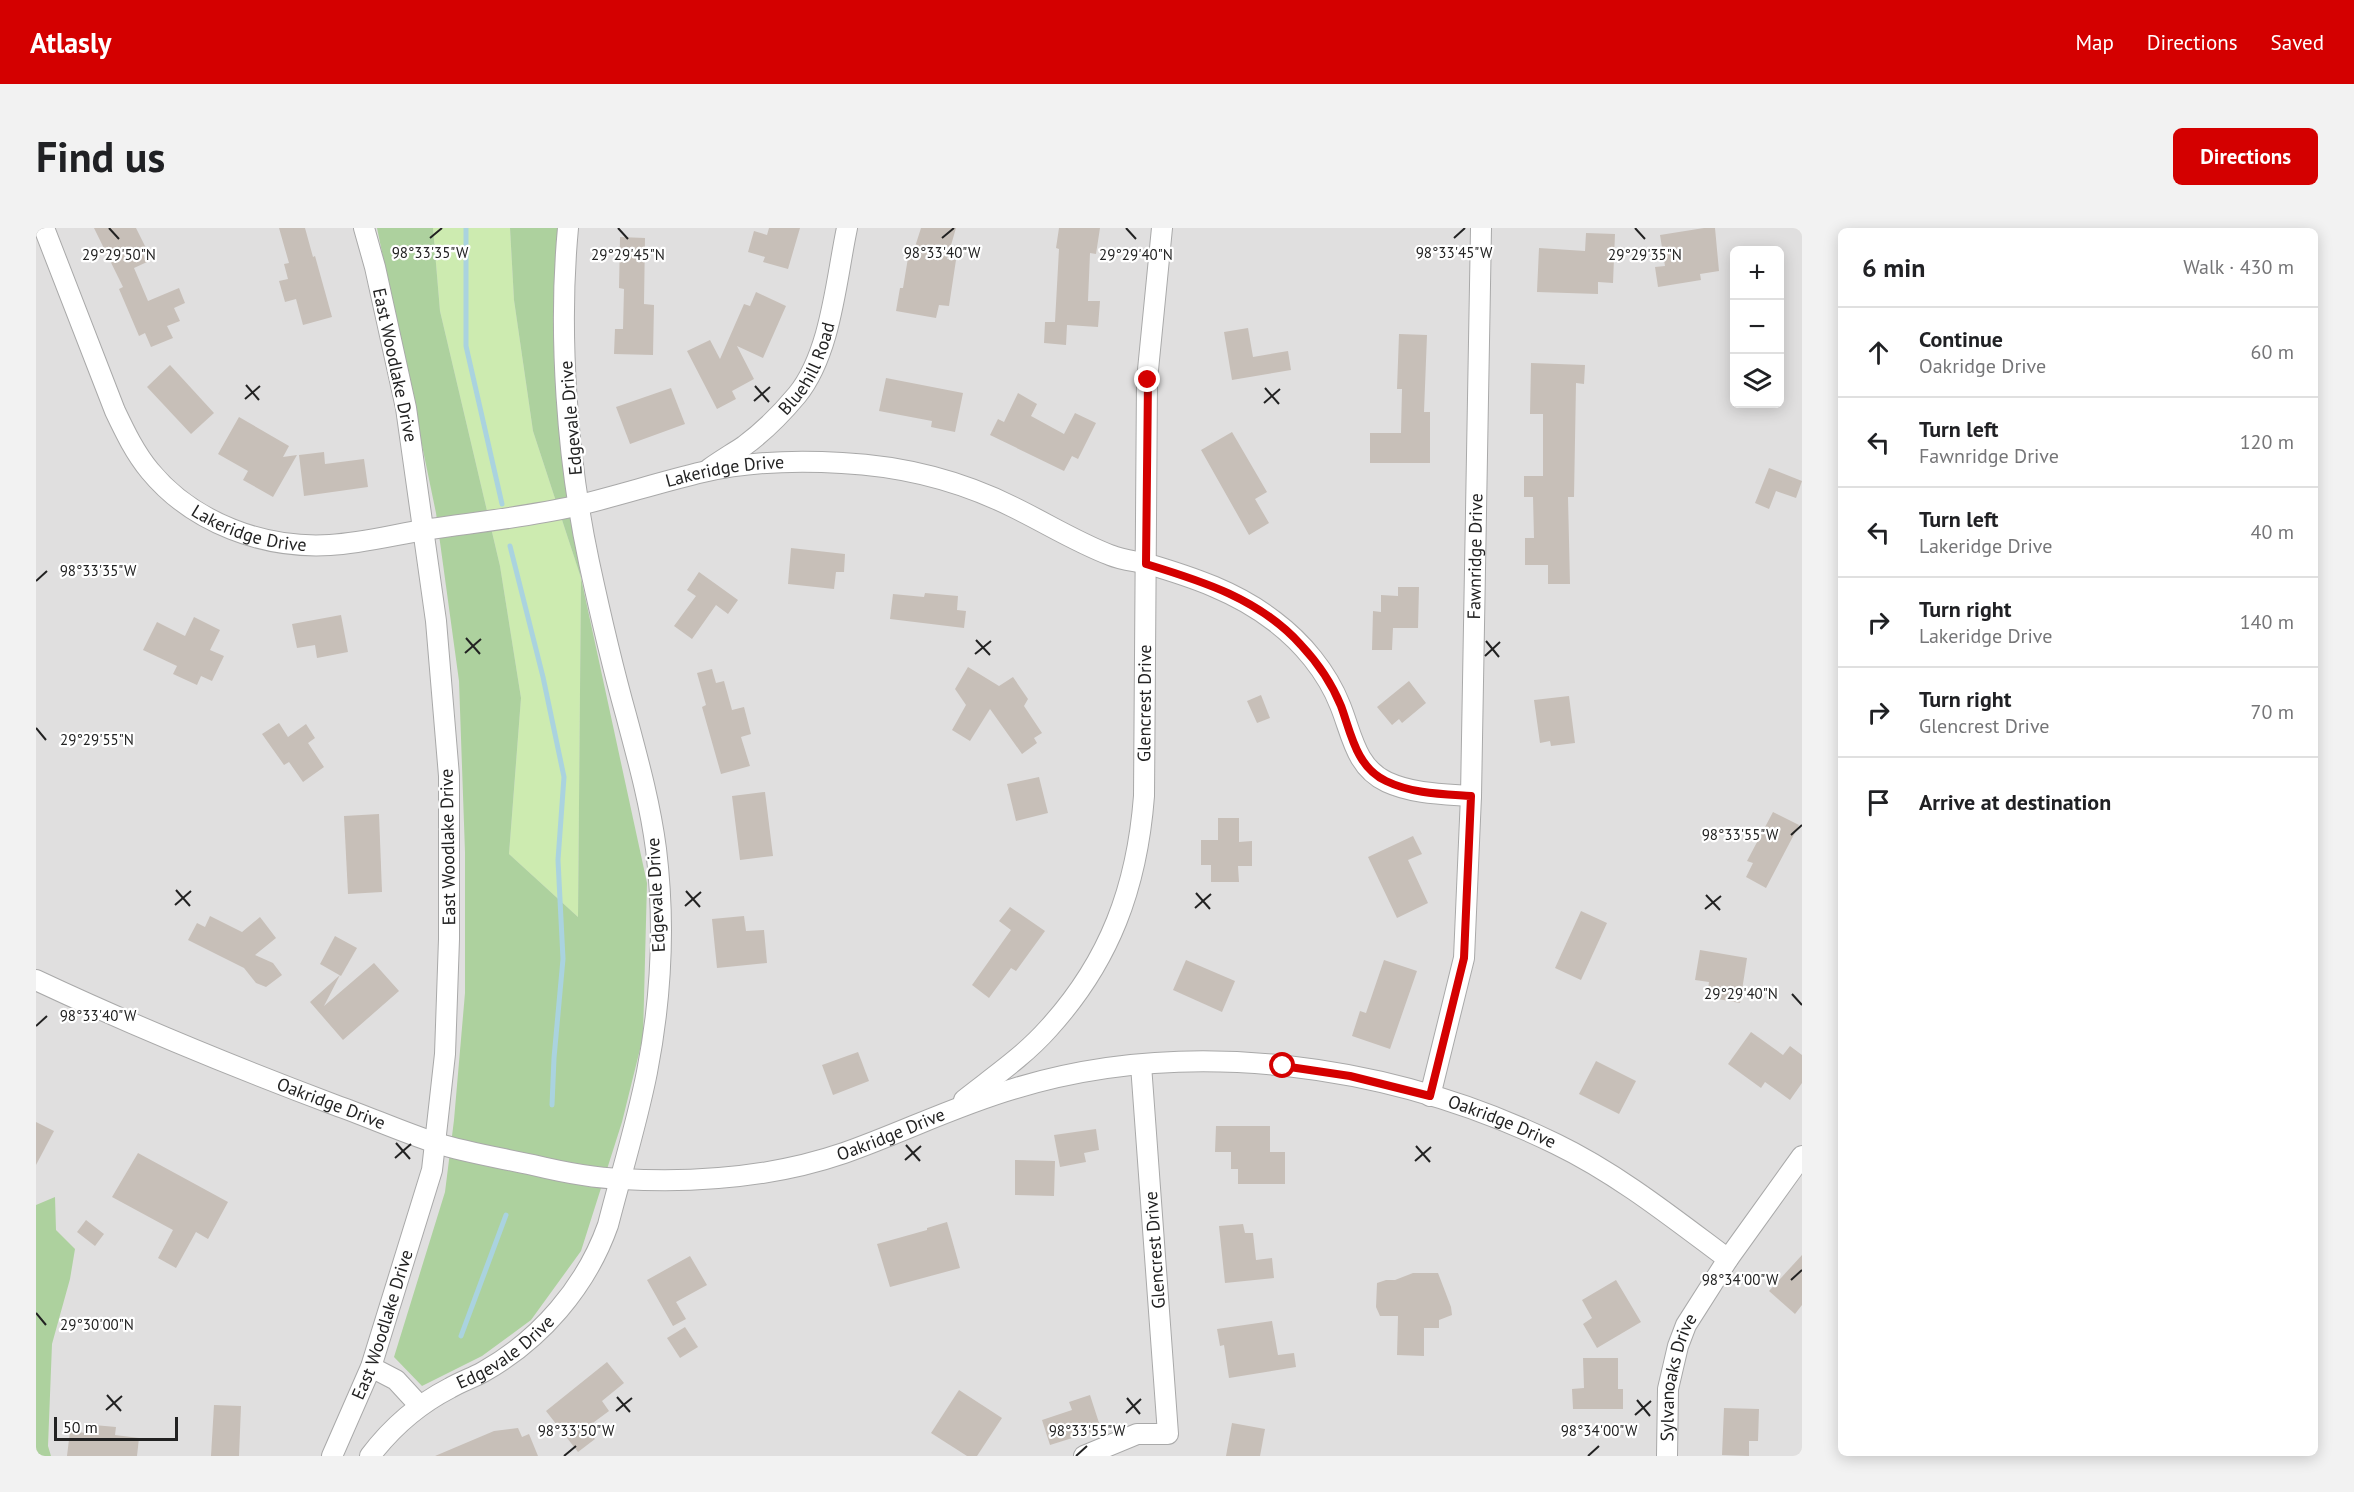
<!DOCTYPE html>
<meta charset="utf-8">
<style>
body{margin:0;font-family:"PT Sans",sans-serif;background:#f2f2f2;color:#202124}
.controls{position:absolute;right:18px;top:18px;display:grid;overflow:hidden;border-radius:9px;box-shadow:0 3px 15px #0003}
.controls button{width:54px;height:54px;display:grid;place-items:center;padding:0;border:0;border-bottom:2px solid #e0e0e0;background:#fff;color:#202124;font:30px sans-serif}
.scale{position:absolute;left:18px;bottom:15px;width:124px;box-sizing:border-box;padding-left:6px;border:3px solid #222;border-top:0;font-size:16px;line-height:21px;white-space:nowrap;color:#222;-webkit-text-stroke:4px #fff;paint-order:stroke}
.stop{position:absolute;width:18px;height:18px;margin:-14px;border:4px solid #d40000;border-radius:50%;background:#fff}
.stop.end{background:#d40000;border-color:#fff;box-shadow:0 2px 6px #0008}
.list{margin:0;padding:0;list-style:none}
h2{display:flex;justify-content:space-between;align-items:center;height:78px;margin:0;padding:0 24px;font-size:26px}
h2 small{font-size:20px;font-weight:400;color:#757577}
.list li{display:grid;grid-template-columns:39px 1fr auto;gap:18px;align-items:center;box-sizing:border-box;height:90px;padding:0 24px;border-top:2px solid #e0e0e0}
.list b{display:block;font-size:22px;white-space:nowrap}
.list p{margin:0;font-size:20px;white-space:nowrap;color:#757577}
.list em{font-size:20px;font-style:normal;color:#757577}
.icon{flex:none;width:33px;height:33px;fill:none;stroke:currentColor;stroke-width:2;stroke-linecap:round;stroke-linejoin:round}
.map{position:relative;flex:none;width:1766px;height:1228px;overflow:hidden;border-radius:9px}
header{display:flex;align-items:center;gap:36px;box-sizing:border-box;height:84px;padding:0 30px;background:#d40000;color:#fff}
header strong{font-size:28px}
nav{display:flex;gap:33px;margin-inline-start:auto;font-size:21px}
.intro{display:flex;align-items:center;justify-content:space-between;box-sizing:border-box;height:144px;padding:0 36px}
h1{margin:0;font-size:42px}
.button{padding:15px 27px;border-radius:9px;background:#d40000;color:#fff;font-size:21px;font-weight:700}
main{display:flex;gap:36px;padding:0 36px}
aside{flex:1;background:#fff;border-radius:9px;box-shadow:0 3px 15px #0003}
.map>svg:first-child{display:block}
.residential{fill:#e0dfdf;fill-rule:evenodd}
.grass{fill:#cdebb0}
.forest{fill:#add19e}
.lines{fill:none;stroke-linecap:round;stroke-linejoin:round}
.stream{stroke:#aad3df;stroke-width:5}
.building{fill:#c7bfb8}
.minor-casing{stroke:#a9a9a9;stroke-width:22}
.minor{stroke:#fff;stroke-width:20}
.route{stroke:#d40000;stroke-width:8}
.ticks{fill:none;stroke:#222;stroke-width:2}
.labels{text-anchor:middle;stroke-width:4.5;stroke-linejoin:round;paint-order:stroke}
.street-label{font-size:18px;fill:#222;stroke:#fff}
.ticks-label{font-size:15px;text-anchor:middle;fill:#222;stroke:#fff;stroke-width:4.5;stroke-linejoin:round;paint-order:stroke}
</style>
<header>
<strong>Atlasly</strong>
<nav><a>Map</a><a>Directions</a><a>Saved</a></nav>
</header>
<div class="intro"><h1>Find us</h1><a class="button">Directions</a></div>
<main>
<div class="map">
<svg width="1766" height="1228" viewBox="0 0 1766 1228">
<rect width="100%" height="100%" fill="#f2efe9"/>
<path class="residential" d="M0 0H1766V1228H0ZM1698 22H1744V176H1698Z"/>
<polygon class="grass" points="397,0 474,0 478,72 497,203 545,350 542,689 473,626 485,470 464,338 404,83"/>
<g class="forest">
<polygon points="341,0 397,0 404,83 464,338 485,470 473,626 542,689 545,350 497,203 478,72 474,0 523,0 519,31 521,168 545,350 611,655 607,809 586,894 545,1023 495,1092 446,1128 386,1158 358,1129 409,964 418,892 429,765 429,624 423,453 400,285"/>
<polygon points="19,969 20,1002 39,1021 34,1051 16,1116 12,1218 15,1228 0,1228 0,977"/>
</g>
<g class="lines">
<g class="stream">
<polyline points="430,0 430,118 466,276"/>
<polyline points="474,318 507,449 528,549 522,632 527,731 518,830 516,877"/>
<polyline points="425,1108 470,987"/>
</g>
</g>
<g class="building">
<polygon points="58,0 100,0 110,20 105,22 111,34 98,40 112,73 143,60 149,75 138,80 144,93 131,98 137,110 115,119 109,105 103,108 83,61 87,59"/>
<polygon points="243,0 269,0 277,29 279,28 296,89 267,97 260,71 249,74 243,53 252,51 248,36 253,35"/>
<polygon points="733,0 764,0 752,41 727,34 729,29 712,24 718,3 731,7"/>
<polygon points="885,0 920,0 911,31 920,32 913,78 903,77 900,90 860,83 864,60 867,60 873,24 877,25"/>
<polygon points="1023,0 1064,0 1060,26 1054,25 1052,73 1064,73 1062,99 1031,97 1030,117 1008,115 1009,94 1019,94 1023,21 1020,20"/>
<polygon points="1668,0 1679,0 1683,43 1664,46 1665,52 1622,59 1619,39 1629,38 1624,7"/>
<polygon points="1550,5 1579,6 1577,55 1562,54 1562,66 1501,64 1503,20 1549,23"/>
<polygon points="584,9 609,10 608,76 618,77 617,127 578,126 579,101 587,101 588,61 583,60"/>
<polygon points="720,64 750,78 727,130 701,118 718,151 696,163 700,171 681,181 651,123 674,112 684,131 708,76 714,78"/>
<polygon points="1212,100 1217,129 1252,123 1255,142 1196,152 1188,104"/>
<polygon points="1363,106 1391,107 1388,184 1394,184 1394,235 1334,235 1334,205 1365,205 1366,161 1361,161"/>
<polygon points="1495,135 1549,137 1548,156 1540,155 1538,269 1532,269 1534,356 1512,356 1512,337 1489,337 1489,310 1498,310 1497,269 1488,269 1488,248 1507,248 1507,186 1494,186"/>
<polygon points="134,137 178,185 155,206 111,159"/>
<polygon points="850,150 927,165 919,204 895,199 896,193 843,183"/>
<polygon points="635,160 649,196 594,216 580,179"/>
<polygon points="982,165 1001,176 995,188 1028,206 1039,185 1060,195 1042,231 1036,228 1028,243 954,207 962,191 968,194"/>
<polygon points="203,189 253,218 247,229 261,227 237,269 207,252 212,243 182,226"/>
<polygon points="1196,204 1231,264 1219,271 1233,295 1213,307 1165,222"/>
<polygon points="288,224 289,236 328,231 332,259 268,268 263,227"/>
<polygon points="1733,240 1766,253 1760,270 1740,263 1733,281 1719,275"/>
<polygon points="755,320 809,326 808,344 800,344 798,361 752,356"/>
<polygon points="663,344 702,372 692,386 680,377 656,411 638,398 660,368 651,362"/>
<polygon points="1362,359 1383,359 1382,400 1357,400 1356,422 1336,422 1337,383 1345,384 1345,367 1362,368"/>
<polygon points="889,365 922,368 921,382 930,383 928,400 854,391 857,366 888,369"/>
<polygon points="305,387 312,424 281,430 279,417 261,420 256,396"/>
<polygon points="158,389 184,402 174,422 188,428 176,453 165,448 161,457 137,446 141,438 107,422 121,394 149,408"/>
<polygon points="932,439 963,458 977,449 992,471 988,478 1006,505 998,510 1001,515 986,526 954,481 934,513 916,502 930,477 919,461"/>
<polygon points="676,441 680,455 688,453 696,482 708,479 715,506 705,509 714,538 685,546 666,479 670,477 661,445"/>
<polygon points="1373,453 1390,475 1366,495 1363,491 1356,497 1341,479"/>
<polygon points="1225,467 1234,490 1221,495 1211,473"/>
<polygon points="1533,468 1539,515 1515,518 1514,513 1504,515 1498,472"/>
<polygon points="243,495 252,509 270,496 279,510 272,515 288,539 267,554 253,534 248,537 226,506"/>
<polygon points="1003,549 1012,585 980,593 971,556"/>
<polygon points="729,564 737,628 704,632 696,568"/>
<polygon points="1737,584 1763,597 1730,660 1710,649 1717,635 1711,633"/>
<polygon points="343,586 346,664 312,666 308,588"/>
<polygon points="1182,590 1203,590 1203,614 1216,613 1216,638 1202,638 1203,654 1175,654 1175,637 1165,637 1165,612 1182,612"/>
<polygon points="1377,608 1386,626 1372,632 1392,675 1361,690 1332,629"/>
<polygon points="974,679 1009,703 980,743 975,740 953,770 936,757 975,702 963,693"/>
<polygon points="1545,683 1571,695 1545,752 1519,740"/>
<polygon points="174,688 206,704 224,689 240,710 219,727 237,735 246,747 230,759 220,755 208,740 152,712 161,695 169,699"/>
<polygon points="708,688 710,703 728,702 731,735 681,740 676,691"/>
<polygon points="299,708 321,720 305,748 284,736"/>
<polygon points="1664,722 1711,730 1704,775 1671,769 1673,754 1659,752"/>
<polygon points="1150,732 1199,753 1186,784 1137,762"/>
<polygon points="1348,732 1381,743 1354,821 1316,808 1324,783 1330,785"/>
<polygon points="338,735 363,763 307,812 274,774 304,747 288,778"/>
<polygon points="1715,804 1747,827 1754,818 1766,827 1766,855 1754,872 1729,854 1725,860 1692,836"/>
<polygon points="822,824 833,853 797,867 786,837"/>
<polygon points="1560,833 1600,853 1583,886 1543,866"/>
<polygon points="0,894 18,903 0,937"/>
<polygon points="1180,898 1234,898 1234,924 1249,924 1249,956 1202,956 1202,941 1195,941 1195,924 1179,924"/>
<polygon points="1060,901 1063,922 1048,925 1050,934 1024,939 1018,907"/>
<polygon points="102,925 192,974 172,1011 160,1004 140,1040 122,1030 137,1002 76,969"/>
<polygon points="979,932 1019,933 1018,968 979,967"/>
<polygon points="50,992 68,1006 59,1018 41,1004"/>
<polygon points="911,994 924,1040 854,1059 841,1016 891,1002 891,1000"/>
<polygon points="1207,996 1209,1005 1217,1005 1220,1032 1236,1030 1238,1050 1189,1055 1183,998"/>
<polygon points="1766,1027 1766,1077 1759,1086 1733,1063"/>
<polygon points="654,1028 671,1057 640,1074 650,1091 637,1098 611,1052"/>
<polygon points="1377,1045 1402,1045 1415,1079 1416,1087 1403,1092 1403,1100 1388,1100 1388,1128 1361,1127 1362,1088 1344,1088 1340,1079 1341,1055 1350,1052 1359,1052"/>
<polygon points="1580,1052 1605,1094 1561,1120 1547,1096 1556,1090 1546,1072"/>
<polygon points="1236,1093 1242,1127 1258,1125 1260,1139 1193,1150 1188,1117 1184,1118 1181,1101"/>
<polygon points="649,1099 662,1119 644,1130 631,1110"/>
<polygon points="1547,1130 1582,1130 1582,1161 1587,1161 1587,1181 1537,1181 1536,1161 1548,1160"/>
<polygon points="571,1134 588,1155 566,1173 573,1183 550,1200 559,1211 542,1224 510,1183"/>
<polygon points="923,1162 966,1190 941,1228 931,1228 895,1205"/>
<polygon points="1054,1167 1065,1201 1014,1217 1006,1192 1036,1182 1033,1174"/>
<polygon points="178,1177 205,1178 203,1228 175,1228"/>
<polygon points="1688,1180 1723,1181 1722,1213 1713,1213 1713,1228 1686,1227"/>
<polygon points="1196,1195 1229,1201 1224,1228 1190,1228"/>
<polygon points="58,1197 80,1199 79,1207 103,1210 101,1228 31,1228 34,1203 58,1206"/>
<polygon points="482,1200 486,1209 493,1206 502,1228 399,1228 458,1203"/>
</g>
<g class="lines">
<defs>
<g id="minor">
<path id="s1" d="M8 0 79 183C89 204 99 225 114 243 157 295 228 321 294 317 328 315 361 306 394 301 442 294 491 289 539 278 582 268 624 254 667 244 711 234 760 232 806 235 865 238 923 252 977 279 1010 295 1040 314 1074 327 1086 332 1099 333 1112 336 1156 349 1201 364 1238 393 1266 414 1291 444 1304 477 1316 506 1319 539 1351 554 1377 566 1407 566 1435 568"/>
<path id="s2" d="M673 241C684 233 696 226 708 218 727 204 746 185 761 167 795 125 800 52 811 0"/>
<path id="s3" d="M0 752C98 798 198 839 299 877 333 889 366 904 400 915 432 925 465 930 497 937 526 944 556 950 586 951 659 955 738 949 808 925 865 905 919 878 977 861 1153 807 1356 836 1520 916 1582 946 1637 990 1692 1031"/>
<path id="s4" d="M1394 868 1428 730 1435 568 1445 0"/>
<path id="s5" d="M928 872C957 849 988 828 1012 801 1074 733 1101 659 1108 568L1111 152 1126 0"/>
<polyline points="335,1139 360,1152 383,1177"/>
<path id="s6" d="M296 1228 335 1139 396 942 409 826 413 711V548L400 393 370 180 339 39 328 0"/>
<path id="s7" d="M334 1228C356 1199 381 1177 414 1160 424 1154 436 1150 447 1144 504 1112 550 1059 572 997 585 946 601 895 611 844 625 772 629 694 620 621 614 575 602 532 590 487 576 437 564 385 553 334 531 231 522 105 532 0"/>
<polyline points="1048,1228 1101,1206 1132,1206 1105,837"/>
<path id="s8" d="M1631 1228 1632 1161 1642 1118 1650 1097 1692 1031 1766 928"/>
</g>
</defs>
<use href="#minor" class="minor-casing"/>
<use href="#minor" class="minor"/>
</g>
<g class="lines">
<path class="route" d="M1112 152 1110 336C1166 353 1224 371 1265 417 1281 434 1296 456 1305 478 1315 505 1320 539 1350 553 1377 566 1406 566 1435 568L1428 730 1394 868 1314 848 1247 838"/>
</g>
<path class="ticks" d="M73 0 83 11M582 0 592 11M1090 0 1100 11M1599 0 1609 11M394 10 406 0M906 10 918 0M1418 10 1429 0M210 157 223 172M719 158 733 174M1229 160 1243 176M209 171 224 158M718 173 734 159M1228 175 1244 161M0 353 11 343M430 410 444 426M940 412 954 427M1450 413 1463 429M429 425 445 411M939 426 955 413M1449 428 1464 414M0 500 10 512M1755 607 1766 597M140 662 154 678M650 663 664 679M1160 665 1174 681M1670 667 1684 682M139 677 155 663M649 678 665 664M1159 680 1175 666M1669 681 1685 668M1756 766 1766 777M0 798 11 788M360 915 374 931M870 917 884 933M1380 918 1394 934M359 930 375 916M869 932 885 918M1379 933 1395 919M1755 1052 1766 1042M0 1085 10 1097M71 1167 85 1183M581 1169 594 1184M1091 1170 1104 1186M1601 1172 1614 1188M70 1182 86 1168M580 1183 596 1170M1090 1185 1105 1171M1599 1187 1615 1173M528 1228 540 1218M1040 1228 1051 1218M1552 1228 1563 1218"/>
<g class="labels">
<g class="street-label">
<text transform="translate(359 137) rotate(78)" y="6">East Woodlake Drive</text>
<text dy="6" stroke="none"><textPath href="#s2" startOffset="144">Bluehill Road</textPath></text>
<text transform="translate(535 190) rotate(-95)" y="6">Edgevale Drive</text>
<text dy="6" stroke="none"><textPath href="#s1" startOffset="870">Lakeridge Drive</textPath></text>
<text dy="6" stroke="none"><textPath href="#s1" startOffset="384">Lakeridge Drive</textPath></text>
<text dy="6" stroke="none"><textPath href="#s4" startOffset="544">Fawnridge Drive</textPath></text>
<text dy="6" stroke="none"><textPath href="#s5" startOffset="460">Glencrest Drive</textPath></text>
<text transform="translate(412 619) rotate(-91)" y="6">East Woodlake Drive</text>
<text transform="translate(620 667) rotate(-93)" y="6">Edgevale Drive</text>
<text dy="6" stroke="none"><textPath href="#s3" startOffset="320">Oakridge Drive</textPath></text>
<text dy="6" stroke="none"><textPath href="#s3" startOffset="1527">Oakridge Drive</textPath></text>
<text dy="6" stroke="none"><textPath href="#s3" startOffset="897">Oakridge Drive</textPath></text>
<text transform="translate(1119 1022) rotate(-94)" y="6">Glencrest Drive</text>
<text dy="6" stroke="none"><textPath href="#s6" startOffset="141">East Woodlake Drive</textPath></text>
<text dy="6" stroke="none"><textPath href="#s7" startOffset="172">Edgevale Drive</textPath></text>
<text dy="6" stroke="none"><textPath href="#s8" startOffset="80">Sylvanoaks Drive</textPath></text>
</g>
</g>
<g class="ticks-label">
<text x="394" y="30">98°33'35"W</text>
<text x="906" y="30">98°33'40"W</text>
<text x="1418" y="30">98°33'45"W</text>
<text x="1100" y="32">29°29'40"N</text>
<text x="1609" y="32">29°29'35"N</text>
<text x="83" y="32">29°29'50"N</text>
<text x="592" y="32">29°29'45"N</text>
<text x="62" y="348">98°33'35"W</text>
<text x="61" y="517">29°29'55"N</text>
<text x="1704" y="612">98°33'55"W</text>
<text x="1705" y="771">29°29'40"N</text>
<text x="62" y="793">98°33'40"W</text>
<text x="1704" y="1057">98°34'00"W</text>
<text x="61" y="1102">29°30'00"N</text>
<text x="540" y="1208">98°33'50"W</text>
<text x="1051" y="1208">98°33'55"W</text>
<text x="1563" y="1208">98°34'00"W</text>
</g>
</svg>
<div class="controls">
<button>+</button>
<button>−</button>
<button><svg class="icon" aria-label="layers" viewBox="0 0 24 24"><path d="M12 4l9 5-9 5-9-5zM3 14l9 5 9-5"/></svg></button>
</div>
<div class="scale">50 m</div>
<div class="stop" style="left:1247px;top:838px"></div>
<div class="stop end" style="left:1112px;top:152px"></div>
</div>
<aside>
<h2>6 min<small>Walk · 430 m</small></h2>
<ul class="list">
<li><svg class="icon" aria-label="ahead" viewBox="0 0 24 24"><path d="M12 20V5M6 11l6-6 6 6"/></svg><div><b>Continue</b><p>Oakridge Drive</p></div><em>60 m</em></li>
<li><svg class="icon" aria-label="left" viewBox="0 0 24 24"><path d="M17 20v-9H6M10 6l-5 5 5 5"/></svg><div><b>Turn left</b><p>Fawnridge Drive</p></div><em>120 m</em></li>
<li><svg class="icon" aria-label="left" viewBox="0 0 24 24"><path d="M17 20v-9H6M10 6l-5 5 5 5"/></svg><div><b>Turn left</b><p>Lakeridge Drive</p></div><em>40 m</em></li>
<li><svg class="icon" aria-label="right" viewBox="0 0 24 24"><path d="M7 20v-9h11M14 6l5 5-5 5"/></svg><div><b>Turn right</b><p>Lakeridge Drive</p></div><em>140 m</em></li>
<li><svg class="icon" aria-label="right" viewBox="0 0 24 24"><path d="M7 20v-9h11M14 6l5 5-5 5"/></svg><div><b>Turn right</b><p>Glencrest Drive</p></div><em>70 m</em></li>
<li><svg class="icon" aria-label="arrive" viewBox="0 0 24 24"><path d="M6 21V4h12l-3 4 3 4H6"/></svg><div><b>Arrive at destination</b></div></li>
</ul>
</aside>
</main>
